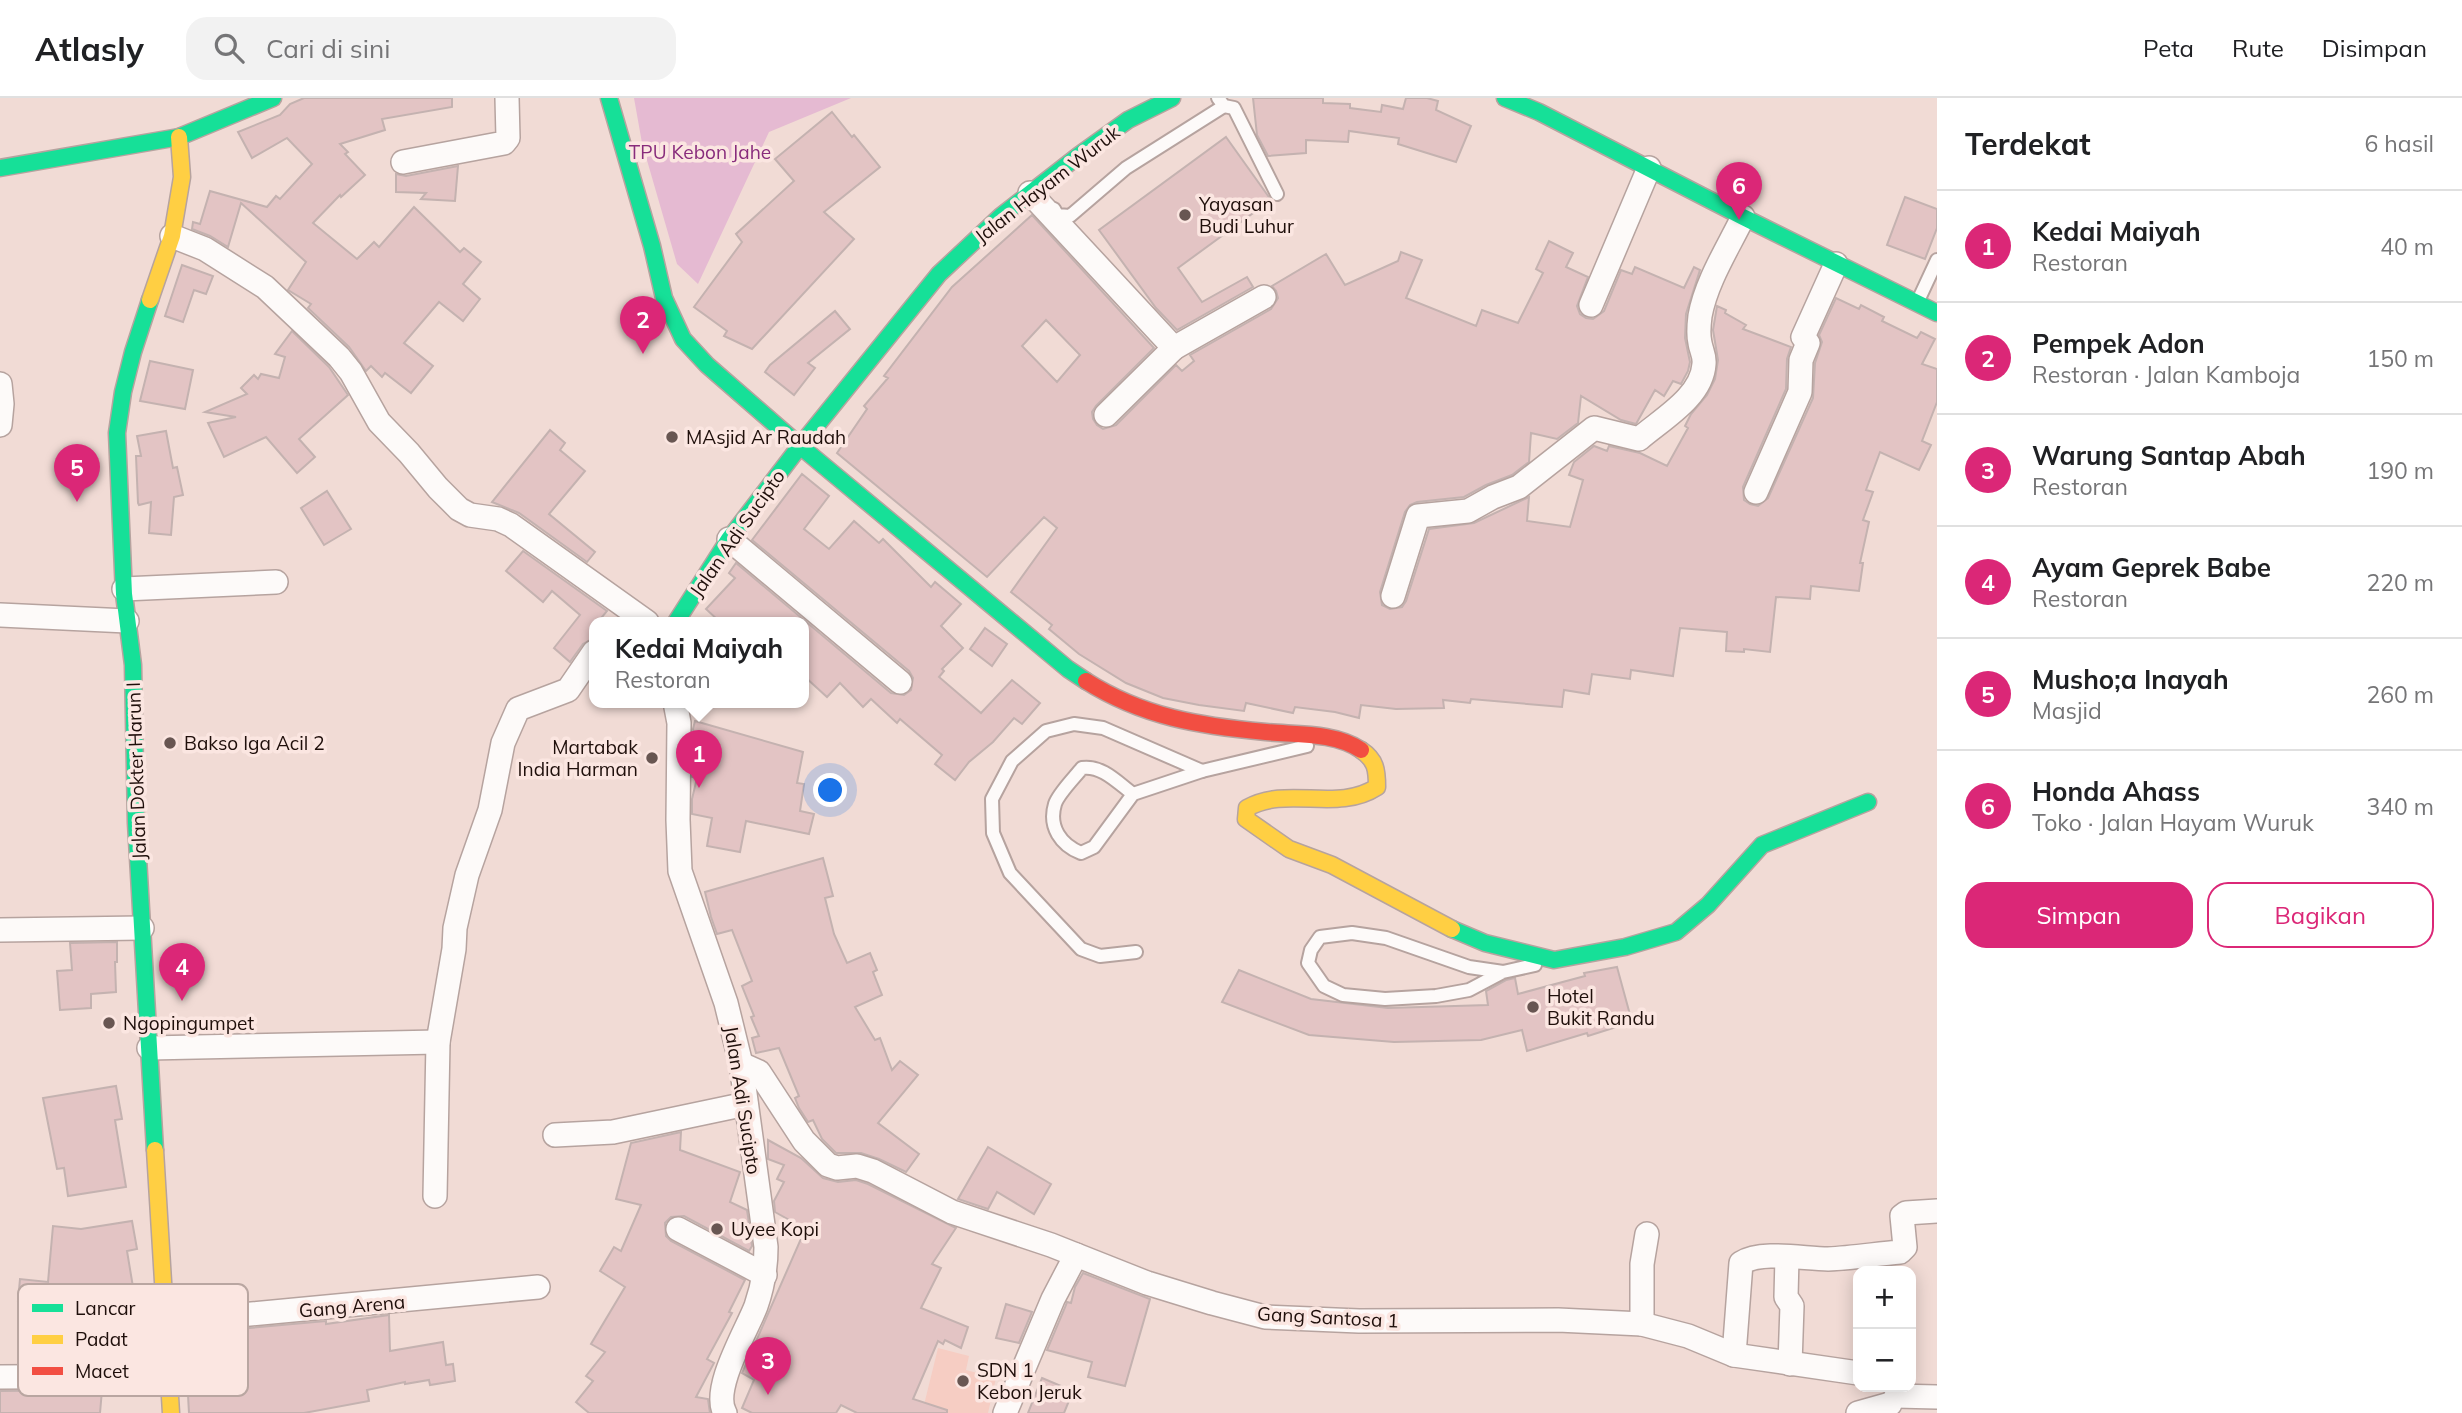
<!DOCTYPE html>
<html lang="id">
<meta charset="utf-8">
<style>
body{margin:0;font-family:Mulish,sans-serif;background:#f2f2f2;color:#202124}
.controls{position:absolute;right:21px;bottom:21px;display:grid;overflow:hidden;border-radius:14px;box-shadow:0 4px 18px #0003}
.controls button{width:63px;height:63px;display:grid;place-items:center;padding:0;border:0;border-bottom:2px solid #e0e0e0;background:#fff;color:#202124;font:35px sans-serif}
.you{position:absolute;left:831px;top:693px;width:24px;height:24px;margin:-18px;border:5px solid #fff;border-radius:50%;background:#1a73e8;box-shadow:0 0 0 10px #1a73e833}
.badge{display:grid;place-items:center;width:46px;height:46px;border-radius:50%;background:#db2777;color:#fff;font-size:23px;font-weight:700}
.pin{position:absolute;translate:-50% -58px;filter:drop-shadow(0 2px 4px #0008)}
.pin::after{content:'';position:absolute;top:37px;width:24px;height:21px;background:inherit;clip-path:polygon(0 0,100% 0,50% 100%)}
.popup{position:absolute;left:589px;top:519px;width:220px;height:91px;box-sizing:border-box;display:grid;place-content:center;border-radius:14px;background:#fff;filter:drop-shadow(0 2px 5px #0005);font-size:23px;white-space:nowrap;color:#757577}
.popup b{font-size:26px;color:#202124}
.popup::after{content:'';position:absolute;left:50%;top:100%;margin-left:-14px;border:14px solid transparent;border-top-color:#fff}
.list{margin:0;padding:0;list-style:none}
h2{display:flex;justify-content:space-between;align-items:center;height:91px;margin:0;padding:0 28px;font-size:30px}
h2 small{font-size:23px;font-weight:400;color:#757577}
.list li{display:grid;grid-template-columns:46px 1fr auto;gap:21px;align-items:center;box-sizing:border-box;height:112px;padding:0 28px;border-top:2px solid #e0e0e0}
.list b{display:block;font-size:26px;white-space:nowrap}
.list p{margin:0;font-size:23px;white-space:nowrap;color:#757577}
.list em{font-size:23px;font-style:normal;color:#757577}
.actions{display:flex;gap:14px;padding:21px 28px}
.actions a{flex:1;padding:16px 0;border:2px solid #db2777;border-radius:21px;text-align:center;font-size:24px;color:#db2777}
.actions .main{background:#db2777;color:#fff}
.icon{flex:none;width:38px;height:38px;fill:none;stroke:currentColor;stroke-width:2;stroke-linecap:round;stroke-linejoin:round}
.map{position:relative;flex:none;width:1937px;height:1315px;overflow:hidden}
header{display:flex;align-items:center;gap:42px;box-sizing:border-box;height:98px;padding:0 35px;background:#fff;border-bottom:2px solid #e0e0e0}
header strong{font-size:33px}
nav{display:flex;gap:38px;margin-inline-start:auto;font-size:24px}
.search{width:490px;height:63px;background:#f2f2f2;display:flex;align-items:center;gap:18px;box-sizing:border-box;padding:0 24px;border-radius:21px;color:#757577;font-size:26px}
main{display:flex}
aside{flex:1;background:#fff}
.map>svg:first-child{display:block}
.built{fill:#f6cdc3}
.green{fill:#e5bad2}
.building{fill:#e3c4c4;stroke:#c4b2b0;stroke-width:2;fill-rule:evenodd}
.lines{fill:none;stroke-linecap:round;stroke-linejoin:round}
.lane-casing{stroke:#b6a39f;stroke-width:16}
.street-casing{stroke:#b6a39f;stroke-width:26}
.fast-casing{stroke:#b6a39f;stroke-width:19}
.slow-casing{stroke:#b6a39f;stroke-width:19}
.jam-casing{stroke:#b6a39f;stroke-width:19}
.lane{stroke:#fdfaf9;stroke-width:12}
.street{stroke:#fdfaf9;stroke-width:23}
.fast{stroke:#16e098;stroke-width:16}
.slow{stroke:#ffcf43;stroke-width:16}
.jam{stroke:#f24e42;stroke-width:16}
.poi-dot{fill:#685652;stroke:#fbe6e1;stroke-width:2.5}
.labels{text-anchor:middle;stroke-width:7;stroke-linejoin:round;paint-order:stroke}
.park-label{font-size:19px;fill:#882c7c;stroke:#fbe6e1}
.street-label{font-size:19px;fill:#1f0f0b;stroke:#fbe6e1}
.poi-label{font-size:19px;fill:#1f0f0b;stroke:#fbe6e1;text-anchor:start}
.key{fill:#fbe6e1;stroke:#b9a6a1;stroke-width:2}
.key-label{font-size:19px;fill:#1f0f0b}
</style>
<header>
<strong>Atlasly</strong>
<div class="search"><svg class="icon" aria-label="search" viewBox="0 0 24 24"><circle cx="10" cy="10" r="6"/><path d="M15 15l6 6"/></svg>Cari di sini</div>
<nav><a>Peta</a><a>Rute</a><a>Disimpan</a></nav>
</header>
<main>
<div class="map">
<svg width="1937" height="1315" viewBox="0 0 1937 1315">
<rect width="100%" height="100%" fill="#f1dbd5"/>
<polygon class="built" points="938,1250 969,1258 966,1272 996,1280 988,1315 922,1315"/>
<polygon class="green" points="634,0 851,0 769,34 698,186 677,166 642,45"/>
<g class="building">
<polygon points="304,0 452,0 452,9 382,21 385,32 340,46 348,54 345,56 365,77 341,99 340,97 313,125 357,161 374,144 379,149 414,109 460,154 464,150 481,164 463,186 480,201 463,223 439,204 404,245 433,268 411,295 385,275 382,279 371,268 366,273 349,249 308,210 311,206 288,192 306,164 241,105 228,149 210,138 192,131 193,124 200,126 210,93 267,109 276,98 280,101 312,66 287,40 252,60 238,34 280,17 290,6"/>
<polygon points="1253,0 1323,0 1323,5 1350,6 1350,10 1381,14 1382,7 1403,11 1406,0 1427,0 1438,3 1436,12 1471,28 1456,64 1398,46 1399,40 1349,33 1348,44 1306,42 1306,55 1268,58 1257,37"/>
<polygon points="832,14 852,39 854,37 880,69 824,114 854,141 752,251 724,238 727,233 694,209 742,144 736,136 794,83 775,61"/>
<polygon points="1226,39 1271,102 1178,170 1202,204 1247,179 1253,189 1177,232 1156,210 1099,132"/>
<polygon points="458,68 455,103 421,101 426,95 396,94 396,76 406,78"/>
<polygon points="1905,99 1937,111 1937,130 1925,161 1887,147"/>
<path d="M1032 117 1154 250 1096 308 1092 314 1093 321 1097 327 1103 331 1116 327 1176 267 1182 273 1194 263 1190 257 1271 211 1278 200 1276 193 1272 188 1326 156 1345 187 1398 163 1401 154 1422 162 1406 200 1476 228 1482 212 1518 225 1543 175 1536 171 1549 143 1573 155 1566 169 1588 179 1577 208 1580 216 1586 220 1593 221 1604 213 1621 172 1632 176 1635 169 1684 190 1694 169 1700 172 1686 216 1685 240 1690 264 1688 273 1681 286 1673 283 1664 298 1655 292 1636 326 1621 322 1581 298 1578 325 1557 341 1531 335 1529 364 1512 377 1486 387 1464 399 1417 404 1410 407 1405 414 1380 494 1382 507 1390 511 1402 509 1406 503 1429 431 1474 425 1529 399 1527 423 1570 429 1583 382 1569 377 1574 364 1594 348 1607 353 1609 348 1640 355 1667 368 1688 330 1685 328 1691 316 1707 297 1715 281 1718 262 1713 232 1717 208 1726 212 1725 215 1746 227 1743 231 1791 249 1787 261 1786 291 1743 389 1744 402 1750 406 1758 408 1768 400 1813 300 1815 265 1822 244 1819 237 1836 200 1859 211 1861 207 1884 219 1882 223 1917 240 1921 234 1935 241 1922 266 1937 271V304L1922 343 1931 347 1919 372 1880 354 1866 392 1873 394 1863 422 1869 424 1860 465H1863L1859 493 1811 488 1810 501 1776 499 1770 554 1744 551V554L1726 553 1727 534 1680 530 1673 578 1631 572 1630 581 1592 576 1589 596 1564 592 1562 609 1471 601 1470 605 1443 602 1444 610 1396 611 1361 607 1359 620 1335 614 1295 609 1293 615 1246 605 1244 613 1199 607 1163 600 1126 585 1079 556 1049 531 1052 527 1011 494 1057 430 1044 419 987 479 837 355 867 311 864 308 888 280 884 278 952 189ZM1046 222 1080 257 1057 284 1022 248Z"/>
<polygon points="182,167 213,178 206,196 194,192 183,224 165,218"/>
<polygon points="835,213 850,231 808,265 815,270 794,297 765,274 770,267"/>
<polygon points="292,233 329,269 348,297 299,341 315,359 297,375 266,339 224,359 208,325 236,319 205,314 247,296 241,290 254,277 258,281 261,276 279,280 285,259 275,256"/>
<polygon points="150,263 193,272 185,311 140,303"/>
<polygon points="550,332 565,345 560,352 585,373 549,416 595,454 587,464 519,415 492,404"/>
<polygon points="166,333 173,370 177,369 183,397 174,399 171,437 149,435 151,404 139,407 138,405 136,358 141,358 137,338"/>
<polygon points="802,376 829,398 804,431 829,451 854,423 879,445 883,441 931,489 935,484 961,506 941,528 963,550 942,571 944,573 939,579 981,615 1012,582 1040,605 1022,626 1014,620 993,644 969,664 955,682 935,666 942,657 900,621 897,625 871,601 863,609 840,585 827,599 804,578 804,524 720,524 706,511 735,480 729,475 736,465 891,595 904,597 911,592 913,580 909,573 752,442"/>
<polygon points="327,393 351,431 324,447 301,410"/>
<polygon points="523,453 607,513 598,524 594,524 594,540 583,546 570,564 554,550 580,517 552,493 543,504 506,473"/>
<polygon points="985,530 1007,546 992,568 970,551"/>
<polygon points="695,623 803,654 797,685 804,686 800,713 814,716 809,736 746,723 740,754 707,748 712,720 692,716 692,701 697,680 692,679 695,643 693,631"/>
<polygon points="823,760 833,798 825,800 834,836 847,865 870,855 877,872 873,874 882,897 855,909 875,942 880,940 892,972 900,963 918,977 878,1025 919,1056 906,1074 879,1061 861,1055 836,1055 822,1041 813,1022 808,1024 799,1010 795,1000 799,998 779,950 756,955 752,940 759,938 751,919 754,918 742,888 752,883 732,832 717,836 711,819 705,794"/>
<polygon points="117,844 117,864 115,864 116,894 91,896 91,910 60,912 57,873 72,872 70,845"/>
<polygon points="1617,869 1632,924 1588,938 1587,935 1527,953 1522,932 1481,942 1394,944 1309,937 1222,904 1239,872 1311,901 1388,910 1488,907 1486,893 1506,882 1515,880 1518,896 1585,878 1584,875"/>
<polygon points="116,988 122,1021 115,1022 126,1089 68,1098 64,1070 57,1071 43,1000"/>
<polygon points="681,1034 680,1052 740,1074 730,1104 747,1112 749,1125 742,1137 751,1141 752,1148 749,1153 684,1118 671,1119 665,1125 666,1138 671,1143 745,1182 729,1214 732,1215 707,1261 714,1265 696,1299 708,1301 710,1315 589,1315 576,1304 593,1283 586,1278 605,1254 591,1246 625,1189 600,1173 614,1149 621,1153 641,1107 616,1101 631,1045"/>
<polygon points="768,1042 801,1060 823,1080 838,1084 856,1082 868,1086 956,1130 932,1166 941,1170 921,1210 968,1229 961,1250 945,1242 943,1246 938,1243 913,1301 947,1312 947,1315 857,1315 841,1307 836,1315 752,1315 742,1310 754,1282 742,1275 804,1134 790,1127 791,1123 775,1114 774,1103 784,1084 777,1081 784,1067 768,1061"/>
<polygon points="988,1049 1051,1086 1034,1116 997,1094 988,1111 958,1101"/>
<polygon points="132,1123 137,1151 127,1153 136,1207 134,1229 121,1228 118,1260 82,1257 77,1258 77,1265 54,1265 56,1251 38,1249 42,1206 18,1203 20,1181 48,1184 53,1128 81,1131"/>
<polygon points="1083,1175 1150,1201 1125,1288 1088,1279 1092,1264 1047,1252 1066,1207 1067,1204 1071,1205 1075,1189"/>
<polygon points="1006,1206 1032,1214 1019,1245 996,1240"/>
<polygon points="389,1217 390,1253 443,1244 446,1267 453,1266 455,1283 430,1287 429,1282 405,1286 405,1284 367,1292 369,1303 304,1315 189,1315 185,1243 240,1242 239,1231 326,1223 326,1226"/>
<polygon points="1042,1280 1073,1293 1064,1315 1028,1315"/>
<polygon points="102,1292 100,1315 0,1315 0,1293"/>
</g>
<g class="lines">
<defs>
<g id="lane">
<polyline points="1218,0 1224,8 1234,10 1277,96"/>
<polyline points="1054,111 1057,117 1070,118 1126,70 1224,8"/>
<polyline points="1917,205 1937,162"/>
<path d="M1133 696C1118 685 1102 667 1082 670 1075 679 1058 696 1055 706 1048 729 1061 747 1081 755L1094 749 1133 696 1202 673 1307 648"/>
<polyline points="1136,854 1100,858 1081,851 1010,775 993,735 992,701 1012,663 1046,633 1074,626 1103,630 1202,673"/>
<polyline points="1503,874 1469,869 1386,840 1352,835 1320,839 1311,852 1308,865 1324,888 1343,897 1385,901 1436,898 1469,892 1503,874 1535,867"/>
</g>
<g id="street">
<polyline points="403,64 504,45 508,40 507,0"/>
<polyline points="1030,95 1174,250 1264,199"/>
<polyline points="172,138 205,151 265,189 339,259 351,274 379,324 409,355 438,390 459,411 470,417 498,421 511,427 647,524"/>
<polyline points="1591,207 1649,70"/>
<polyline points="0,286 2,306 0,327"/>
<polyline points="1106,317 1174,250"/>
<polyline points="1756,394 1800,294 1801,262 1808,245 1803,239 1836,166"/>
<polyline points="729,441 900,584"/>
<polyline points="124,491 276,484"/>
<path d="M1393 498 1418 418 1468 413 1493 399 1519 389 1594 330 1639 341C1662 321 1702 299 1704 266 1705 258 1701 252 1700 245 1698 237 1699 226 1700 218 1706 184 1728 150 1743 119"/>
<polyline points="0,517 127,523"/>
<path d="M675 604 679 625 678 722 680 773 726 905 741 966 766 1149C766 1170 763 1188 756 1208 747 1232 711 1291 725 1315"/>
<polyline points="0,832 142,830"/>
<polyline points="149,950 438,944"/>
<polyline points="741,966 759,974 804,1043 828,1067 837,1070 857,1068 873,1073 952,1114 1051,1147 1147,1185 1212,1205 1265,1219 1359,1223 1558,1222 1642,1226 1688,1238 1734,1257 1858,1275"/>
<polyline points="555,1037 613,1034 746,1006"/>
<polyline points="435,1098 438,944 454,851 455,830 467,777 490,712 503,645 518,611 568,592 594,554"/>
<polyline points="678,1131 765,1177"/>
<polyline points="1787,1159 1786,1199 1792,1208 1790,1266"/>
<polyline points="166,1224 538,1189"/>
<polyline points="1642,1226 1642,1166 1647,1136"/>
<path d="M1734 1257 1741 1165C1762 1152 1804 1161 1828 1161 1852 1160 1876 1156 1900 1154L1905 1149 1902 1118 1906 1115 1937 1113"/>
<polyline points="0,1279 169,1278"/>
<polyline points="1896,1298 1937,1299"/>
<polyline points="1005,1315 1053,1201 1076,1157"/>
<polyline points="1858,1315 1890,1306"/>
</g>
<g id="fast">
<polyline points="609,0 652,148 664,200 683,241 707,267 800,348 1068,571 1086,583"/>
<polyline points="1505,0 1539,14 1743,119 1937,215"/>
<polyline points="0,70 179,39 273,0"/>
<polyline points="150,202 133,254 123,294 117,335 124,496 133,567 136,725 155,1052"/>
<polyline points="676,524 729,441 800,348 939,176 1001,118 1078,58 1128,22 1172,0"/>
<polyline points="1452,831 1485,845 1554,862 1625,849 1676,834 1708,807 1762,747 1868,704"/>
</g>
<g id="slow">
<polyline points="150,202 172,138 182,79 179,39"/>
<path d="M1361 652C1376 662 1377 672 1377 689 1337 715 1288 687 1247 710L1246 721 1289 751 1332 767 1452 831"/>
<polyline points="155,1052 171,1315"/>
</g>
<path id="jam" d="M1086 583C1143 619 1200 628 1266 634 1296 637 1335 634 1361 652"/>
</defs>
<use href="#lane" class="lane-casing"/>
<use href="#street" class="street-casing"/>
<use href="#fast" class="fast-casing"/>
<use href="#slow" class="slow-casing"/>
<use href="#jam" class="jam-casing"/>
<use href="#lane" class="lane"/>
<use href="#street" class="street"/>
<use href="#fast" class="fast"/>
<use href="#slow" class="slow"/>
<use href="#jam" class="jam"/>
</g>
<g class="poi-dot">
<circle cx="1185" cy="117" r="7"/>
<circle cx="672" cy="339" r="7"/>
<circle cx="170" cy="645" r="7"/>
<circle cx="652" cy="660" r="7"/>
<circle cx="1533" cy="909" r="7"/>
<circle cx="109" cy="925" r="7"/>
<circle cx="717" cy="1131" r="7"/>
<circle cx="963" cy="1283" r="7"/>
</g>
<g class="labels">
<g class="park-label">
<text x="700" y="61">TPU Kebon Jahe</text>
</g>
<g class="street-label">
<text transform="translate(1047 86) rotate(-38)" y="7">Jalan Hayam Wuruk</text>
<text transform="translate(737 435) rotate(-55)" y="7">Jalan Adi Sucipto</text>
<text transform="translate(136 673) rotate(-92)" y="7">Jalan Dokter Harun I</text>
<text transform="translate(743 1002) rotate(81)" y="7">Jalan Adi Sucipto</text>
<text transform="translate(352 1208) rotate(-5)" y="7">Gang Arena</text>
<text transform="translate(1328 1219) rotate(3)" y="7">Gang Santosa 1</text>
</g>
<g class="poi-label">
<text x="1199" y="113">Yayasan<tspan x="1199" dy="22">Budi Luhur</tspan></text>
<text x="686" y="346">MAsjid Ar Raudah</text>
<text x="184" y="652">Bakso Iga Acil 2</text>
<text x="638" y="656" text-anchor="end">Martabak<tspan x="638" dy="22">India Harman</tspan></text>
<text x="1547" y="905">Hotel<tspan x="1547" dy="22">Bukit Randu</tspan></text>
<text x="123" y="932">Ngopingumpet</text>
<text x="731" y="1138">Uyee Kopi</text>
<text x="977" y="1279">SDN 1<tspan x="977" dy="22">Kebon Jeruk</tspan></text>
</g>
</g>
<rect x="18" y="1186" width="230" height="112" rx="10" class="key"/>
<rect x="32" y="1206" width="31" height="8" fill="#16e098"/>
<rect x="32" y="1237" width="31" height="9" fill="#ffcf43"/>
<rect x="32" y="1269" width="31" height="8" fill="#f24e42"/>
<g class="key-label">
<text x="75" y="1217">Lancar</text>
<text x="75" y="1248">Padat</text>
<text x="75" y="1280">Macet</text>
</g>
</svg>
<div class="controls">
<button>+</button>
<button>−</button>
</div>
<div class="you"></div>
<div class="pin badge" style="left:699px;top:690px">1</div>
<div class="popup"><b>Kedai Maiyah</b>Restoran</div>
<div class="pin badge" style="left:643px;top:256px">2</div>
<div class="pin badge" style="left:768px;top:1297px">3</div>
<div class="pin badge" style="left:182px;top:903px">4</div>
<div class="pin badge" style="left:77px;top:404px">5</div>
<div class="pin badge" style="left:1739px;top:122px">6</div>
</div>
<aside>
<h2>Terdekat<small>6 hasil</small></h2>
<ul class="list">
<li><span class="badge">1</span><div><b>Kedai Maiyah</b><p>Restoran</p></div><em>40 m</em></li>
<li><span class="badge">2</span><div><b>Pempek Adon</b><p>Restoran · Jalan Kamboja</p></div><em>150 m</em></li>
<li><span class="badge">3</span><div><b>Warung Santap Abah</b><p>Restoran</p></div><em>190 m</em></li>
<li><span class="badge">4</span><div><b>Ayam Geprek Babe</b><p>Restoran</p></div><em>220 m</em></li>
<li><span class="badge">5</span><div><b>Musho;a Inayah</b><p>Masjid</p></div><em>260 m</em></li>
<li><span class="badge">6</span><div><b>Honda Ahass</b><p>Toko · Jalan Hayam Wuruk</p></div><em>340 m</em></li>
</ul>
<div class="actions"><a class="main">Simpan</a><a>Bagikan</a></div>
</aside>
</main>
